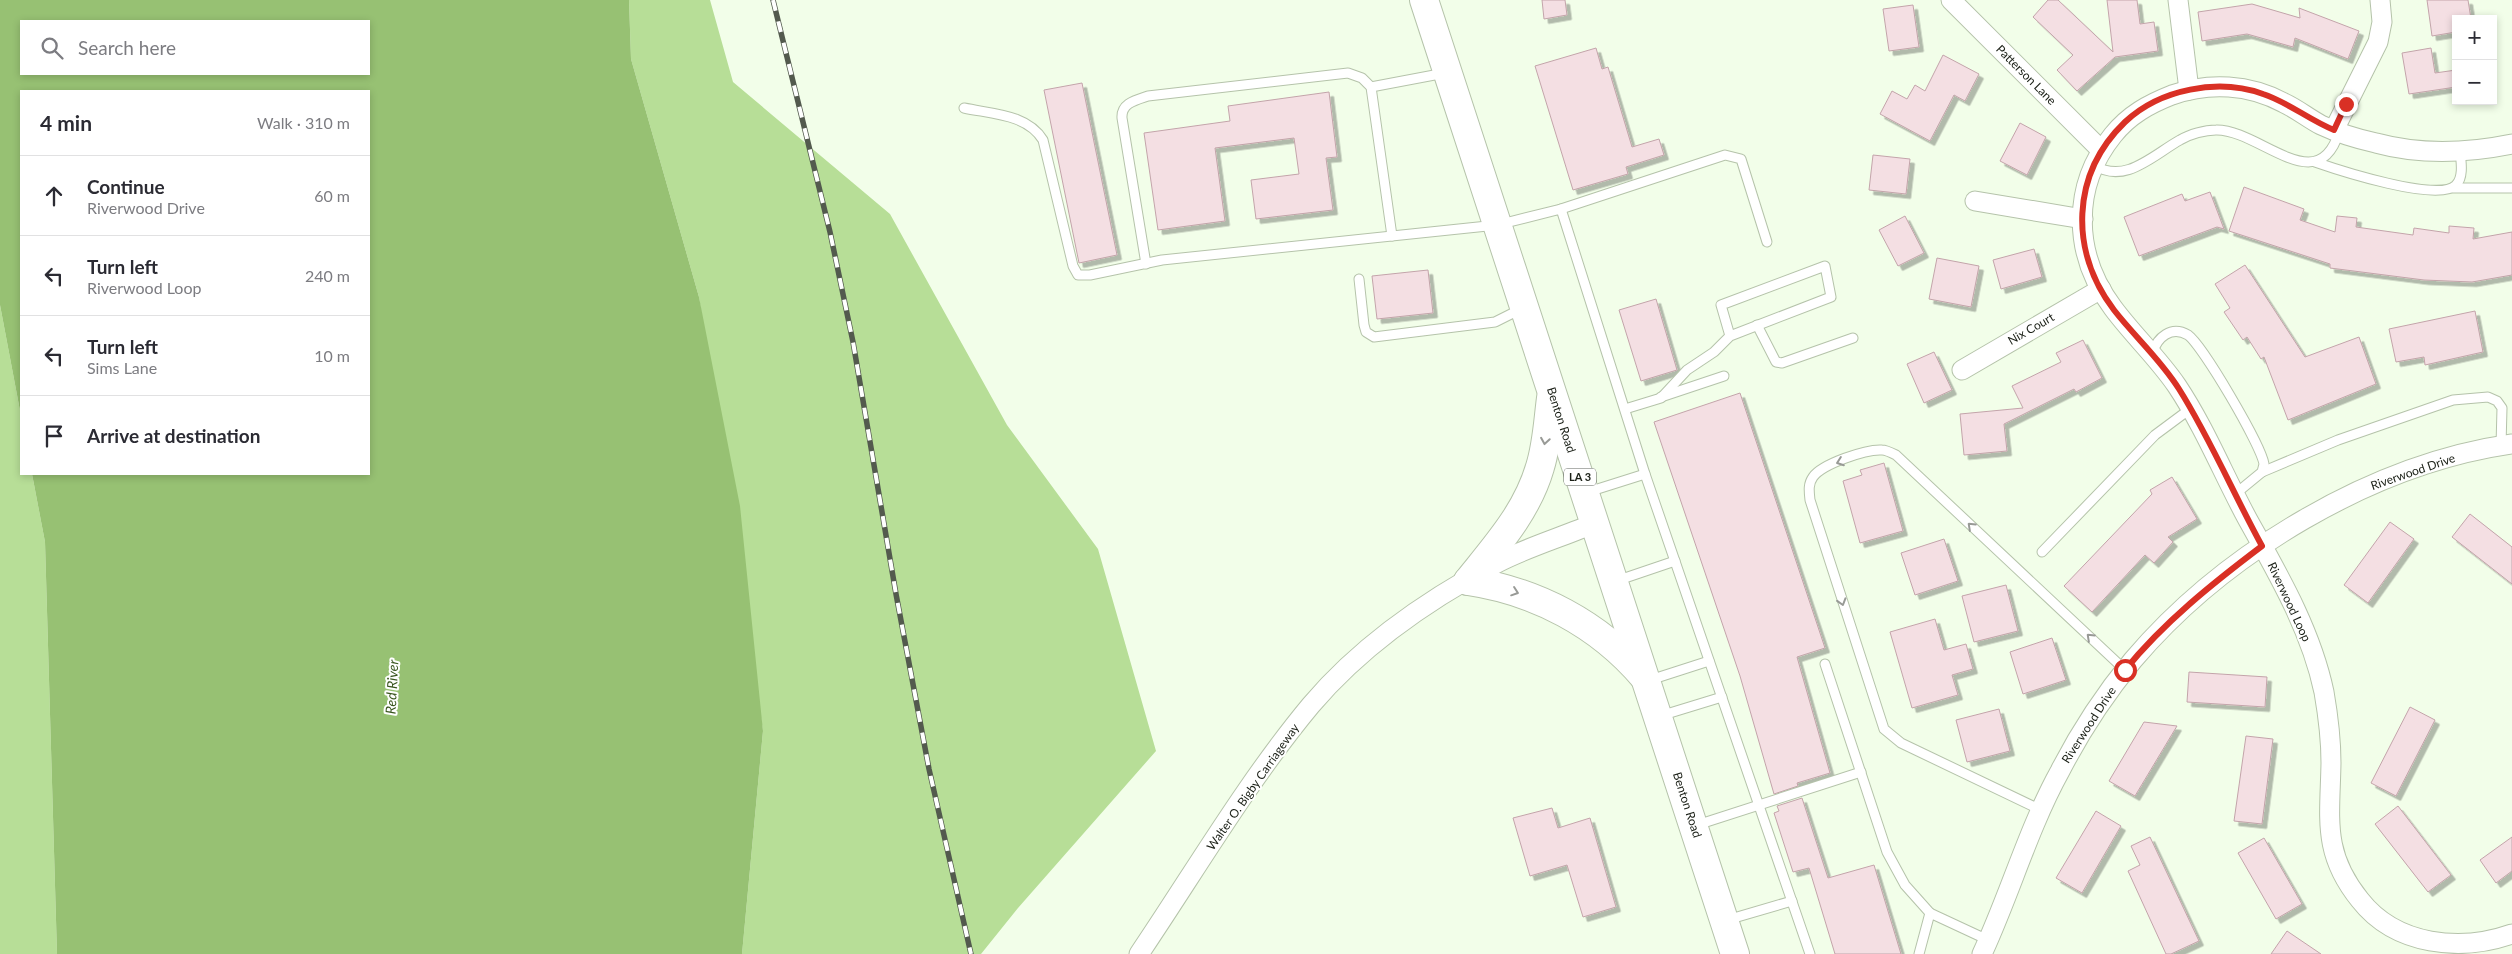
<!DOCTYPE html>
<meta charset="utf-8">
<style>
body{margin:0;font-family:Lato,sans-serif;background:#f7f7f7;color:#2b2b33}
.controls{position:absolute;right:15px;top:15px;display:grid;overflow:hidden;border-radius:0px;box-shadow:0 2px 8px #0003}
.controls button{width:45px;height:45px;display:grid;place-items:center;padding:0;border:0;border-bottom:1px solid #e1e1e2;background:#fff;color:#2b2b33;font:25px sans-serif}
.stop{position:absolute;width:15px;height:15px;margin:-11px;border:4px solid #d93025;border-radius:50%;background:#fff}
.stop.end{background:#d93025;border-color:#fff;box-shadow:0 1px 5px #0008}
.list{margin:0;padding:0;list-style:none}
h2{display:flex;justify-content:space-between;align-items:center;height:65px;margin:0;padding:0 20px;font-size:21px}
h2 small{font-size:16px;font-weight:400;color:#7c7c81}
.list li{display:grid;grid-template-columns:32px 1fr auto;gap:15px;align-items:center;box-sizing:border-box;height:80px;padding:0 20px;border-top:1px solid #e1e1e2}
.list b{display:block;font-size:19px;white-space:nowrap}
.list p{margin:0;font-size:16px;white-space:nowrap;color:#7c7c81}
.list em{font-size:16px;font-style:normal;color:#7c7c81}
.icon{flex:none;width:28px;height:28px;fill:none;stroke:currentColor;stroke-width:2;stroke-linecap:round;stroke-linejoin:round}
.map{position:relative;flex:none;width:2512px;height:954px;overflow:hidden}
.search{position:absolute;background:#fff;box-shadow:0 2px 8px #0003;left:20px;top:20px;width:350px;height:55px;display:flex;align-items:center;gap:12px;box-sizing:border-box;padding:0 18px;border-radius:0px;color:#7c7c81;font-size:19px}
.panel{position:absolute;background:#fff;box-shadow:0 2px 8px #0003;left:20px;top:90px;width:350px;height:385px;border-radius:0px}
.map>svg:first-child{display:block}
.green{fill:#b7de97}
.water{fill:#97c173;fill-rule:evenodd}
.building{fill:#f4dfe3;stroke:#c3a4aa;filter:url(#shadow)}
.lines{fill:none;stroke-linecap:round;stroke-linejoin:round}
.service-casing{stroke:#b5c3aa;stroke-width:11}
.minor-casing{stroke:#b5c3aa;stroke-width:21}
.primary-casing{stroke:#b5c3aa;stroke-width:30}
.service{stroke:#fff;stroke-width:9}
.minor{stroke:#fff;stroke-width:19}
.primary{stroke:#fff;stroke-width:28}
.rail-casing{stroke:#535a4e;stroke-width:5.5}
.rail{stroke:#fff;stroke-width:4;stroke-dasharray:11;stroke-linecap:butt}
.oneway{stroke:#989a96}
.route{stroke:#d93025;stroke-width:6}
.labels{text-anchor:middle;stroke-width:4;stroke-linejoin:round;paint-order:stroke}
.shield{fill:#fff;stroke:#5f625c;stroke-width:1}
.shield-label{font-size:11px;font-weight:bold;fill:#1a1f16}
.street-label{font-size:12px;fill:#1a1f16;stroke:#fff}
.water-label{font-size:14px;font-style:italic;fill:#39551e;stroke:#fff}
</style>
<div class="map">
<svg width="2512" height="954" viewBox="0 0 2512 954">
<defs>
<filter id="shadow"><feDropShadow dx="4.5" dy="4.5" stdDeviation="0" flood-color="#0004"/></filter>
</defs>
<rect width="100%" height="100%" fill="#f2fee9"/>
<g class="green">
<polygon points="629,0 710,0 733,82 890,214 1007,425 1098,549 1156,751 1018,908 981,954 742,954 763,731 699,297 631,59"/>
<polygon points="0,305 21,416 21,474 32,474 45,542 57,954 0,954"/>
</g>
<path class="water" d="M0 0H629L631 59 699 297 740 506 763 731 742 954H57L45 542 32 474H369V91H21V416L0 305ZM21 21H369V74H21Z"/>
<g class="building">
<polygon points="1542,0 1565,0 1567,15 1544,19"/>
<polygon points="2048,0 2058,0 2113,52 2107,0 2137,0 2140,24 2154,22 2158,51 2115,57 2077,91 2057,70 2073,55 2033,17"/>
<polygon points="2427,0 2468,0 2471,19 2456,19 2456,32 2432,36"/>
<polygon points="2252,4 2300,18 2299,8 2359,31 2348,59 2295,38 2293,47 2247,34 2202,41 2198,12"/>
<polygon points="1913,5 1919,47 1889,51 1883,9"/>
<polygon points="1596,48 1602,69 1608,67 1632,147 1659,139 1664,155 1626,167 1628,174 1573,190 1535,66"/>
<polygon points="2431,48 2435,73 2456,70 2456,87 2409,94 2402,53"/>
<polygon points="1943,55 1979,74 1965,101 1954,95 1930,141 1880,114 1892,91 1907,99 1915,85 1925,91"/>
<polygon points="1082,83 1117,255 1079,263 1044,90"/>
<polygon points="1329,92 1337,157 1326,158 1333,210 1256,219 1251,180 1299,174 1294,138 1215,148 1225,221 1158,230 1144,133 1230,121 1228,106"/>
<polygon points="2020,123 2046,137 2027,175 2000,161"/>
<polygon points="1873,155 1910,159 1906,194 1869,190"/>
<polygon points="2244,187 2304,209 2300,220 2335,232 2337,216 2357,218 2356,227 2413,235 2414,228 2449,233 2449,226 2474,228 2473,239 2512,232 2512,275 2472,282 2424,280 2330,268 2330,264 2229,231"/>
<polygon points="2210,192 2224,229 2217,227 2139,256 2124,217 2182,194 2185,201"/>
<polygon points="1905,216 1924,253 1898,266 1879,230"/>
<polygon points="2034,249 2042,277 2001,289 1993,260"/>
<polygon points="1937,258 1979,266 1971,307 1929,299"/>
<polygon points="2245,265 2305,357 2359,337 2376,384 2288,420 2264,357 2261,359 2247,337 2243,340 2224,312 2230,308 2215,284"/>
<polygon points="1428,270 1433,313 1377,319 1372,276"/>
<polygon points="1656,299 1677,370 1641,381 1619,310"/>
<polygon points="2475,311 2483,352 2425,365 2424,357 2396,362 2389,329"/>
<polygon points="2083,340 2102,378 2076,392 2074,389 2004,424 2007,451 1964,455 1960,414 2023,408 2012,386 2061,362 2056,353"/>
<polygon points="1934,352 1952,390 1924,403 1907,364"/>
<polygon points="1740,393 1825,648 1797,657 1830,773 1797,783 1798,786 1774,794 1740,676 1654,422"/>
<polygon points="1884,463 1903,531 1860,543 1843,481 1862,475 1860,470"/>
<polygon points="2172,477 2197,519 2168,537 2173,542 2154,563 2145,555 2092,612 2064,586 2152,494 2150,490"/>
<polygon points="2470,514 2512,547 2512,584 2452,537"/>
<polygon points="2390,522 2414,539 2368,603 2344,585"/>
<polygon points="1944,539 1958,581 1915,595 1901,553"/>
<polygon points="2006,585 2018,631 1974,642 1962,596"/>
<polygon points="1935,619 1944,650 1966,644 1973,669 1952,675 1958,695 1912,708 1890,632"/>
<polygon points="2052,638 2066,680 2023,694 2010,652"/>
<polygon points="2189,672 2267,677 2265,707 2187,702"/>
<polygon points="2410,707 2435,720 2396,796 2371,783"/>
<polygon points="1999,709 2010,751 1967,762 1956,720"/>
<polygon points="2144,722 2177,726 2135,796 2109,781"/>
<polygon points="2246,736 2273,739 2262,824 2234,821"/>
<polygon points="1802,798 1828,878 1874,865 1901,954 1835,954 1809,868 1793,872 1774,813 1779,811 1777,806"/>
<polygon points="2398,806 2451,875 2428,892 2375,824"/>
<polygon points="1552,808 1558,828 1590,818 1616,907 1583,917 1567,865 1530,876 1513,818"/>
<polygon points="2096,811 2121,826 2082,893 2056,878"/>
<polygon points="2150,837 2199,941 2171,954 2166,954 2128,871 2140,865 2131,846"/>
<polygon points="2512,837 2512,871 2496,883 2480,860"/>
<polygon points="2264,838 2302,904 2276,919 2238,853"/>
<polygon points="2287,931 2321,954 2271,954"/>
</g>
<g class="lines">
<defs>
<g id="service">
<polyline points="1371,87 1445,73"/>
<path d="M964 108C992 114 1027 114 1043 140L1073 266 1078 275H1090L1162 260 1497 225 1561 209 1645 474 1810 954"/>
<path d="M2315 162C2338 170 2439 203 2456 185 2464 177 2461 161 2460 151"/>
<path d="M2094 165C2125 185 2153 155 2180 140 2190 134 2205 130 2216 130 2259 129 2318 201 2339 132"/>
<polyline points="2453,188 2512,188"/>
<polyline points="1561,209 1725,155 1741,159 1767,242"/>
<path d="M1146 264 1122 118C1121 103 1136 100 1148 96L1348 73 1362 78 1371 87 1392 236"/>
<polyline points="1359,279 1364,325 1366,332 1374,337 1495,322 1521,309"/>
<polyline points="1757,325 1776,362 1782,363 1853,338"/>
<path d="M2153 352C2157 338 2171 325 2188 335 2203 346 2261 445 2264 464L2262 472 2234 495"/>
<polyline points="1661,397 1724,376"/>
<polyline points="1625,409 1661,398 1687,370 1714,352 1730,336 1721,305 1825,266 1831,297 1730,336"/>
<polyline points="2262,472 2338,440 2453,400 2488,397 2497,401 2502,408 2501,446"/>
<polyline points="1588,492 1645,474"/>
<polyline points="2042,552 2155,435 2190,409"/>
<polyline points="1616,581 1675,561"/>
<polyline points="1825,664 1887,852 1905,885 1930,913"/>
<polyline points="1650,680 1709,661"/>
<polyline points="1660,716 1722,697"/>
<path d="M2041 810 1901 743 1884 729 1810 500C1809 491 1808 484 1813 477 1822 464 1866 449 1882 450 1886 450 1892 453 1896 455L2125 670"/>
<polyline points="1697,825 1861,772"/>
<polyline points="1727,920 1792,901"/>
<polyline points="1919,954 1930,913 1988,940"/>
</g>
<g id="minor">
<polyline points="1951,0 2101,150"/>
<polyline points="2178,0 2189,90"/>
<polyline points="2334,130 2378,42 2382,22 2380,0"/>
<path d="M2512 144C2468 153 2420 155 2376 143 2358 139 2338 133 2321 125 2308 118 2297 109 2284 103 2249 84 2209 82 2172 95 2149 104 2129 115 2113 135 2071 187 2073 255 2113 308 2133 335 2158 358 2177 386 2205 428 2224 476 2248 520 2278 574 2311 630 2324 692 2328 715 2331 740 2331 763 2330 819 2322 853 2360 900 2396 946 2461 952 2512 934"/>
<polyline points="1975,201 2083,219"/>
<polyline points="1962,370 2101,289"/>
<path d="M1139 954C1195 871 1247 782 1311 705 1361 646 1429 599 1497 563 1525 548 1565 536 1595 523"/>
<path d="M1982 954C2010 894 2028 829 2060 771 2080 732 2105 694 2133 660 2224 553 2372 464 2512 444"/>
</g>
<g id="primary">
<polyline points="1424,0 1735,954"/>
<path d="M1468 581C1496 546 1527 512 1540 467 1547 445 1548 421 1551 398"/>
<path d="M1468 581C1536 591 1599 624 1644 677"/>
</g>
</defs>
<use href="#service" class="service-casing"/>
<use href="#minor" class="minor-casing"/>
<use href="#primary" class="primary-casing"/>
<use href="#service" class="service"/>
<use href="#minor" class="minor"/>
<use href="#primary" class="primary"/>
<defs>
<polyline id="rail" points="773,0 830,232 853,342 896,594 929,769 971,954"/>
</defs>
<use href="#rail" class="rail-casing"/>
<use href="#rail" class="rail"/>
</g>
<defs><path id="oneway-chevron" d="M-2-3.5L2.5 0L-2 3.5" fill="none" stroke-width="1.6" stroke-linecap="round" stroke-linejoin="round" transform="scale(1.25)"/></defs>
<g class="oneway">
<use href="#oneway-chevron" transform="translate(1545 441) rotate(99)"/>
<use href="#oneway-chevron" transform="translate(1840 462) rotate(160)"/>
<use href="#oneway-chevron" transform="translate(1971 526) rotate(-137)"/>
<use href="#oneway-chevron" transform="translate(1515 592) rotate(19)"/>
<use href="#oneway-chevron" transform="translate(1842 602) rotate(73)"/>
<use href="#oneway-chevron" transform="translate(2090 637) rotate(-137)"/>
</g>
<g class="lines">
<path class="route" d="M2125 670C2164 622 2213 583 2262 546 2234 495 2210 438 2179 389 2161 360 2135 337 2114 310 2069 251 2071 174 2125 122 2160 89 2218 78 2263 94 2288 102 2309 120 2334 130L2346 104"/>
</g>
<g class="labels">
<rect class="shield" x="1564" y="468.5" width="32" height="17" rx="4"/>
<g class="shield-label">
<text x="1580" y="481">LA 3</text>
</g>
<g class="street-label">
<text transform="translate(2026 75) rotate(45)" y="4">Patterson Lane</text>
<text transform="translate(2031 329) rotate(-30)" y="4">Nix Court</text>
<text transform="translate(1561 420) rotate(72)" y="4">Benton Road</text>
<text transform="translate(2413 472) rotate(-19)" y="4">Riverwood Drive</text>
<text transform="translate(2289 602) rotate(65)" y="4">Riverwood Loop</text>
<text transform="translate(2089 725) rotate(-57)" y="4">Riverwood Drive</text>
<text transform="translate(1253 787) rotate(-55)" y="4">Walter O. Bigby Carriageway</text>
<text transform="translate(1687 805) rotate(72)" y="4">Benton Road</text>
</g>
<g class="water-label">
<text transform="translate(392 687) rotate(-87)" y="5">Red River</text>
</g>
</g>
</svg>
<div class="controls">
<button>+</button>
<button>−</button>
</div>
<div class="stop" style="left:2125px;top:670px"></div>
<div class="stop end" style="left:2346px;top:104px"></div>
<div class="search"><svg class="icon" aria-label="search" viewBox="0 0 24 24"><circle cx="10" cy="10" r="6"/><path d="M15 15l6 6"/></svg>Search here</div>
<section class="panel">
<h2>4 min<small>Walk · 310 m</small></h2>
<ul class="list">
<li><svg class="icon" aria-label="ahead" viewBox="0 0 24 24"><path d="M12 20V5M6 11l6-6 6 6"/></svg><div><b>Continue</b><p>Riverwood Drive</p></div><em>60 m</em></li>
<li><svg class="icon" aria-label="left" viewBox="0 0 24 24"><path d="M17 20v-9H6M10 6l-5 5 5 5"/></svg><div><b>Turn left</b><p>Riverwood Loop</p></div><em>240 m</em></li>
<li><svg class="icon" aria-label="left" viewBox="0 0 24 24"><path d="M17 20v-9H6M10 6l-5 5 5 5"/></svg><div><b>Turn left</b><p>Sims Lane</p></div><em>10 m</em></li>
<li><svg class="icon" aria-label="arrive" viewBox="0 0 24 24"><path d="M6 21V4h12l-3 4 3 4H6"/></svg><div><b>Arrive at destination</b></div></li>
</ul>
</section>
</div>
